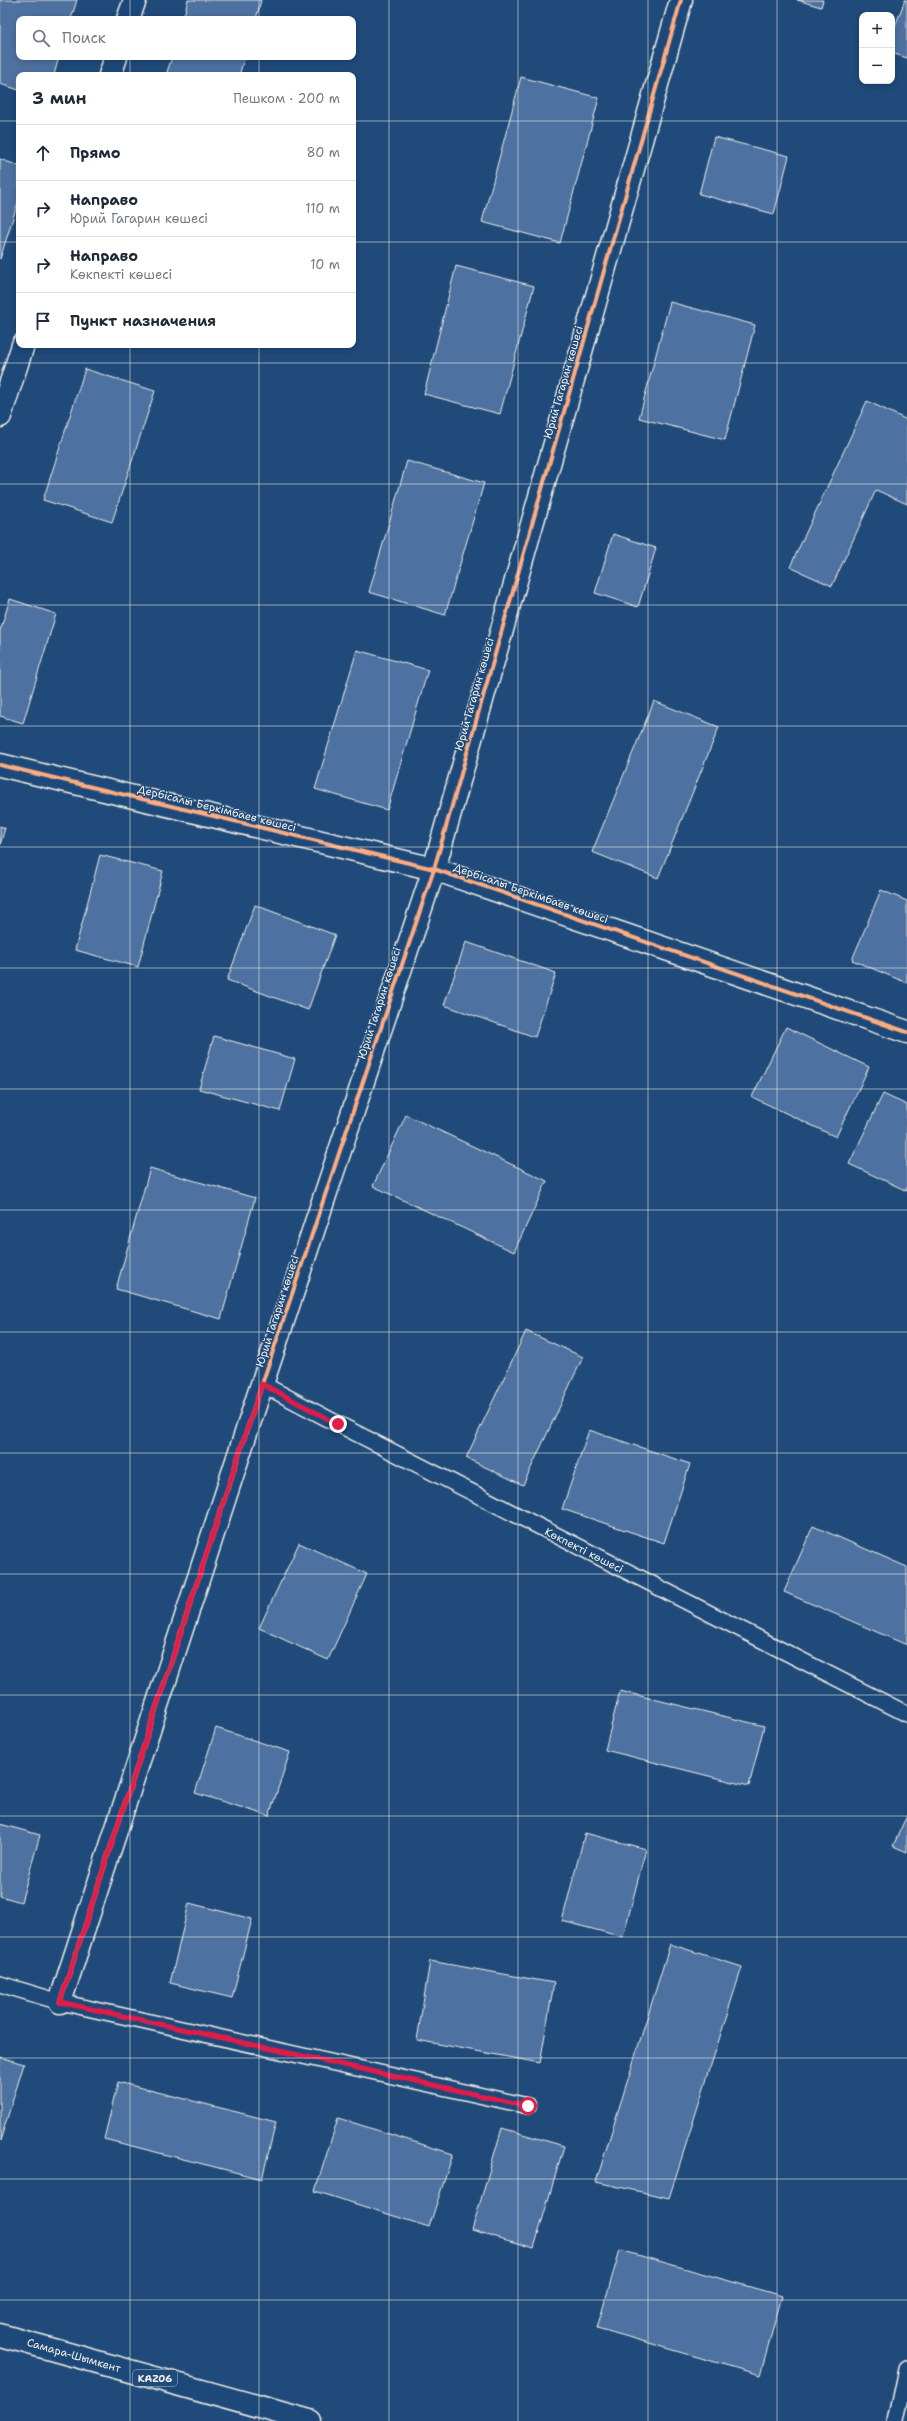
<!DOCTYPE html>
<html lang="ru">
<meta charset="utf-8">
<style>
body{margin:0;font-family:"Shantell Sans",sans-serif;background:#f2f2f3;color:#1f2937}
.controls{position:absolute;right:12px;top:12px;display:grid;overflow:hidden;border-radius:8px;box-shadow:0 2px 6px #0003}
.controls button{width:36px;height:36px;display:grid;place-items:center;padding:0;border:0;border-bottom:1px solid #e0e1e3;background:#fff;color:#1f2937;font:20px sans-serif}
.stop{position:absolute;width:12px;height:12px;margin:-9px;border:3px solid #e11d48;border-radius:50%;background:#fff}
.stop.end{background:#e11d48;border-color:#fff;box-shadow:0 1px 4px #0008}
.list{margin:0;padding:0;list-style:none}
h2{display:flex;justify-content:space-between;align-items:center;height:52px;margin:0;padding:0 16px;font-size:17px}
h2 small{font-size:13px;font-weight:400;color:#747a83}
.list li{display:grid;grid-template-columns:26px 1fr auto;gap:12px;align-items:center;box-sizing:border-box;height:56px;padding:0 16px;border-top:1px solid #e0e1e3}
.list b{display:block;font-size:15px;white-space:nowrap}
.list p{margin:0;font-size:13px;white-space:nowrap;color:#747a83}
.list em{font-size:13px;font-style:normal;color:#747a83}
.icon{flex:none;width:22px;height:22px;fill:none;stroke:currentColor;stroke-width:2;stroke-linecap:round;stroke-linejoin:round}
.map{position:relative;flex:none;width:907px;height:2421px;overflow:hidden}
.search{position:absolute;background:#fff;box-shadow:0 2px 6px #0003;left:16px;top:16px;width:340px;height:44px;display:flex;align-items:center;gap:10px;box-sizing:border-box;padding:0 14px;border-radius:8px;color:#747a83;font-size:15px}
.panel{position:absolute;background:#fff;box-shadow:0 2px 6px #0003;left:16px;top:72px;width:340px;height:276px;border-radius:8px}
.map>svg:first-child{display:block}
.building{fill:#4e71a0;stroke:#f4f1e8}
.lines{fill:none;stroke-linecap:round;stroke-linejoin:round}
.service-casing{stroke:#f4f1e8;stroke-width:18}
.minor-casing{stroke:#f4f1e8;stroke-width:25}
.trunk-casing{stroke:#f4f1e8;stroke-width:25}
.service{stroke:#1f4a7a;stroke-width:15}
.minor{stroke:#1f4a7a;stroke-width:22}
.trunk{stroke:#1f4a7a;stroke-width:22}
.cycleway-casing{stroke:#1f4a7a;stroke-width:6}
.cycleway{stroke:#ffac80;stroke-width:4}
.route{stroke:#e11d48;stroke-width:5}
.grid{fill:none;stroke:#f4f1e8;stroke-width:1;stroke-opacity:0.55}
.labels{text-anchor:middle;stroke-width:3;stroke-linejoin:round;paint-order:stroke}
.shield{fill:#1f4a7a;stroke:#b4bfc7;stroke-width:1}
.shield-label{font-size:10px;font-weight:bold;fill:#f4f1e8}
.street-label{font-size:11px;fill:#f4f1e8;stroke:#1f4a7a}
</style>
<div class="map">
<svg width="907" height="2421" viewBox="0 0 907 2421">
<rect width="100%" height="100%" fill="#1f4a7a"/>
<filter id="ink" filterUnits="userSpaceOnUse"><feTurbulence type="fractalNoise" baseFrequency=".025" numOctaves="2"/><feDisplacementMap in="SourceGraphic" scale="8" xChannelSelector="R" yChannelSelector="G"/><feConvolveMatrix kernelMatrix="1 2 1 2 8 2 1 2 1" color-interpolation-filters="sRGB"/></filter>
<g filter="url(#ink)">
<g class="building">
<polygon points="0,0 77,0 71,19 19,19 19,57 59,57 54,75 19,75 19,90 0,84"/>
<polygon points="188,0 261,0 256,19 183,19"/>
<polygon points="797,0 823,0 821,7"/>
<polygon points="905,0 907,0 907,58 892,53 892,34"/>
<polygon points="172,57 245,57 239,75 166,75"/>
<polygon points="521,77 599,98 560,243 482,222"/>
<polygon points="714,137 789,156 774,214 699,194"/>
<polygon points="0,159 19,166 19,199 0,259"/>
<polygon points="456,266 534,286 500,414 424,394"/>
<polygon points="670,302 755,325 725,440 639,418"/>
<polygon points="85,369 155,391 112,522 43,500"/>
<polygon points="867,401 907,420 907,504 876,490 832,586 790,567"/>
<polygon points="407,461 484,483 445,615 369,592"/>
<polygon points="613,534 656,548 638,607 595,593"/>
<polygon points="10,599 56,614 23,723 0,716 0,631"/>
<polygon points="357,650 428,670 387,810 315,789"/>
<polygon points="654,701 719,727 658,878 592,852"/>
<polygon points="0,826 5,828 0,845"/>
<polygon points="100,855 163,871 138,967 75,950"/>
<polygon points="881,890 907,901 907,983 852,960"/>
<polygon points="255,905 335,935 308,1010 227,980"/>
<polygon points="466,942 556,973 535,1037 444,1005"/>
<polygon points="786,1027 869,1067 836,1137 752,1097"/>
<polygon points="214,1036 295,1059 280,1111 199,1089"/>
<polygon points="883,1094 907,1105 907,1191 849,1164"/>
<polygon points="406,1115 547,1181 514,1252 373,1186"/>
<polygon points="150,1168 255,1198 221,1319 116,1289"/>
<polygon points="526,1331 583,1357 523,1485 466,1458"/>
<polygon points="589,1430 690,1464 664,1543 562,1509"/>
<polygon points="813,1526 907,1567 907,1645 784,1592"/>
<polygon points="299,1543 367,1574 328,1660 259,1628"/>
<polygon points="620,1691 764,1726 749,1786 605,1750"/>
<polygon points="216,1728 290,1752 269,1816 195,1793"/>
<polygon points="907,1815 907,1852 893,1846"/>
<polygon points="0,1824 40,1835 21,1902 0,1896"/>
<polygon points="585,1833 646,1849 623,1937 562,1921"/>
<polygon points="189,1903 252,1919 232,1998 170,1983"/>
<polygon points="670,1944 742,1967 669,2198 596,2182"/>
<polygon points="430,1961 554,1983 540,2063 417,2040"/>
<polygon points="0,2057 24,2064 0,2141"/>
<polygon points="118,2082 276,2122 262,2179 104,2139"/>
<polygon points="338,2118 453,2154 429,2227 315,2191"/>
<polygon points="502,2128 564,2146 534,2248 472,2230"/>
<polygon points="620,2250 782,2296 760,2375 597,2328"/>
</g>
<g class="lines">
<defs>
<g id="service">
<polyline points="262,1384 338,1424 907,1714"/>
<polyline points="0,1984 60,2002 528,2106"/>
<polyline points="896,2421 907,2369"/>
</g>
<g id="minor">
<polyline points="128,19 135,0"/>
<polyline points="110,75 116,57"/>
<polyline points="0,416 23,345"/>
<polyline points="0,765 434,869 907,1032"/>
<polyline points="60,2002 262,1384 434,869 681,0"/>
</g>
<polyline id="trunk" points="0,2335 310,2421"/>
</defs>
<use href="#service" class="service-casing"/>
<use href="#minor" class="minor-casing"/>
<use href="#trunk" class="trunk-casing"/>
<use href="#service" class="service"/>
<use href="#minor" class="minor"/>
<use href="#trunk" class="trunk"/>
<defs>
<g id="cycleway">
<polyline points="0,765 434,869 907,1032"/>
<polyline points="60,2002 262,1384 434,869 681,0"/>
</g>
</defs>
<use href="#cycleway" class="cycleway-casing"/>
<use href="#cycleway" class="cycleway"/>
</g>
</g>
<g class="lines" filter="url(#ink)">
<polyline class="route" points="338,1424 262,1384 60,2002 528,2106"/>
</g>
<path class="grid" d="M130 0V19M259 0V19M389 0V2421M518 0V2421M648 0V2421M777 0V2421M130 57V75M259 57V75M0 121H19M353 121H907M0 242H19M353 242H907M130 345V2421M259 345V2421M0 363H907M0 484H907M0 605H907M0 726H907M0 847H907M0 968H907M0 1089H907M0 1210H907M0 1332H907M0 1453H907M0 1574H907M0 1695H907M0 1816H907M0 1937H907M0 2058H907M0 2179H907M0 2300H907"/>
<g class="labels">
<rect class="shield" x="133" y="2370" width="44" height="16" rx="3"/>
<g class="shield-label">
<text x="155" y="2382">KАZ06</text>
</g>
<g class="street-label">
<text transform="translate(563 382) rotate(-74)" y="4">Юрий Гагарин көшесі</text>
<text transform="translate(474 694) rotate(-74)" y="4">Юрий Гагарин көшесі</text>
<text transform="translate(217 808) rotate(14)" y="4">Дербісалы Беркімбаев көшесі</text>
<text transform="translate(531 893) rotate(19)" y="4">Дербісалы Беркімбаев көшесі</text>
<text transform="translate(379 1003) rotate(-72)" y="4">Юрий Гагарин көшесі</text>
<text transform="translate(277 1311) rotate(-72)" y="4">Юрий Гагарин көшесі</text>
<text transform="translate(584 1550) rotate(27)" y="4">Көкпекті көшесі</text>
<text transform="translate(74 2355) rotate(16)" y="4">Самара-Шымкент</text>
</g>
</g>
</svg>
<div class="controls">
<button>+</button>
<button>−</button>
</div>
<div class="stop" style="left:528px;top:2106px"></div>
<div class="stop end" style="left:338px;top:1424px"></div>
<div class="search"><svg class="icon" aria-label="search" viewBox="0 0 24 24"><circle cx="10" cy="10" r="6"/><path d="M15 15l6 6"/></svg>Поиск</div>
<section class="panel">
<h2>3 мин<small>Пешком · 200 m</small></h2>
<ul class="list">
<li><svg class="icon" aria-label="ahead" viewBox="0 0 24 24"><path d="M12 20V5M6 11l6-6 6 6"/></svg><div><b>Прямо</b></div><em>80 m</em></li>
<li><svg class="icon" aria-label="right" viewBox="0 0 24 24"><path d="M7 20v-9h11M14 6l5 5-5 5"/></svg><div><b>Направо</b><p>Юрий Гагарин көшесі</p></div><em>110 m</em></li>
<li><svg class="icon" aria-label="right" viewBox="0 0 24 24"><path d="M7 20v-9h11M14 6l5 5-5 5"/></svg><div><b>Направо</b><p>Көкпекті көшесі</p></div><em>10 m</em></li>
<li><svg class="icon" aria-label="arrive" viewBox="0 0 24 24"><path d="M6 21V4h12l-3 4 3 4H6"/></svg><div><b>Пункт назначения</b></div></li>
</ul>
</section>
</div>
